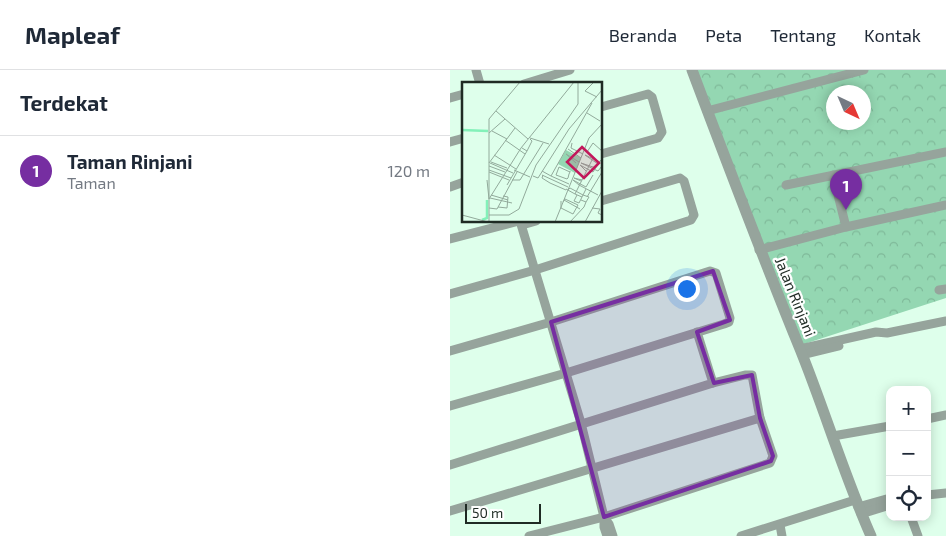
<!DOCTYPE html>
<html lang="id">
<meta charset="utf-8">
<style>
body{margin:0;font-family:"Exo 2",sans-serif;background:#f2f2f3;color:#1f2937}
.controls{position:absolute;right:15px;bottom:15px;display:grid;overflow:hidden;border-radius:10px;box-shadow:0 2px 12px #0003}
.controls button{width:45px;height:45px;display:grid;place-items:center;padding:0;border:0;border-bottom:1px solid #e0e1e3;background:#fff;color:#1f2937;font:25px sans-serif}
.compass{position:absolute;left:376px;top:15px;width:45px;height:45px;border-radius:50%;background:#fff;box-shadow:0 2px 12px #0003;rotate:136deg}
.scale{position:absolute;left:15px;bottom:12px;width:76px;box-sizing:border-box;padding-left:5px;border:2px solid #1f2b24;border-top:0;font-size:14px;line-height:18px;white-space:nowrap;color:#1f2b24;-webkit-text-stroke:4px #fff;paint-order:stroke}
.you{position:absolute;left:236px;top:218px;width:18px;height:18px;margin:-12px;border:4px solid #fff;border-radius:50%;background:#1a73e8;box-shadow:0 0 0 8px #1a73e833}
.badge{display:grid;place-items:center;width:32px;height:32px;border-radius:50%;background:#762ea1;color:#fff;font-size:16px;font-weight:700}
.pin{position:absolute;translate:-50% -41px;filter:drop-shadow(0 1px 2px #0008)}
.pin::after{content:'';position:absolute;top:26px;width:18px;height:15px;background:inherit;clip-path:polygon(0 0,100% 0,50% 100%)}
.list{margin:0;padding:0;list-style:none}
h2{display:flex;justify-content:space-between;align-items:center;height:65px;margin:0;padding:0 20px;font-size:21px}
h2 small{font-size:16px;font-weight:400;color:#747a83}
.list li{display:grid;grid-template-columns:32px 1fr auto;gap:15px;align-items:center;box-sizing:border-box;height:70px;padding:0 20px;border-top:1px solid #e0e1e3}
.list b{display:block;font-size:19px;white-space:nowrap}
.list p{margin:0;font-size:16px;white-space:nowrap;color:#747a83}
.list em{font-size:16px;font-style:normal;color:#747a83}
.icon{flex:none;width:28px;height:28px;fill:none;stroke:currentColor;stroke-width:2;stroke-linecap:round;stroke-linejoin:round}
.map{position:relative;flex:none;width:496px;height:466px;overflow:hidden}
header{display:flex;align-items:center;gap:30px;box-sizing:border-box;height:70px;padding:0 25px;background:#fff;border-bottom:1px solid #e0e1e3}
header strong{font-size:24px}
nav{display:flex;gap:28px;margin-inline-start:auto;font-size:18px}
main{display:flex}
aside{flex:1;background:#fff}
.map>svg:first-child{display:block}
.park{fill:url(#park-crowns);fill-rule:evenodd}
.lines{fill:none;stroke-linecap:round;stroke-linejoin:round}
.minor{stroke:#96a49c;stroke-width:9}
.tertiary{stroke:#96a49c;stroke-width:11}
.marked{fill:#762ea1;fill-opacity:0.2;stroke:#762ea1;stroke-width:4;stroke-linejoin:round}
.labels{text-anchor:middle;stroke-width:4.5;stroke-linejoin:round;paint-order:stroke}
.street-label{font-size:15px;fill:#1f2b24;stroke:#fff}
.inset-river{fill:none;stroke:#83f1b9;stroke-width:2.5}
.inset-road{fill:none;stroke:#92aa9b;stroke-width:1}
.view{fill:#c2185b;fill-opacity:0.15;stroke:#c2185b;stroke-width:2.5}
.inset-edge{fill:none;stroke:#1f2b24;stroke-width:2.5}
</style>
<header>
<strong>Mapleaf</strong>
<nav><a>Beranda</a><a>Peta</a><a>Tentang</a><a>Kontak</a></nav>
</header>
<main>
<aside>
<h2>Terdekat<small></small></h2>
<ul class="list">
<li><span class="badge">1</span><div><b>Taman Rinjani</b><p>Taman</p></div><em>120 m</em></li>
</ul>
</aside>
<div class="map">
<svg width="496" height="466" viewBox="0 0 496 466">
<defs>
<pattern id="park-crowns" width="20" height="18" patternUnits="userSpaceOnUse" patternTransform="scale(1.25)"><rect width="20" height="18" fill="#94d7b2"/><path d="M2 6a3 3 0 1 1 6 0M12 15a3 3 0 1 1 6 0" fill="none" stroke="#7fb999"/></pattern>
</defs>
<rect width="100%" height="100%" fill="#deffeb"/>
<path class="park" d="M243 0H496V228L348 276ZM383 22H413V52H383Z"/>
<g class="lines">
<g class="minor">
<polyline points="26,0 30,14"/>
<polyline points="74,14 120,0"/>
<polyline points="0,28 14,24"/>
<polyline points="151,37 198,24 202,27 212,62 208,68 151,84"/>
<polyline points="257,41 414,0"/>
<polyline points="0,72 14,68"/>
<polyline points="383,105 396,157"/>
<polyline points="336,115 496,82"/>
<polyline points="0,117 14,112"/>
<polyline points="70,151 131,353 154,447"/>
<polyline points="72,155 86,151"/>
<polyline points="0,169 69,151"/>
<polyline points="309,180 396,157 496,135"/>
<polyline points="489,220 496,219"/>
<polyline points="0,224 85,200 241,150 244,145 234,111 230,108 151,131"/>
<polyline points="350,279 426,262 437,263 496,251"/>
<polyline points="0,281 101,252 260,201 266,203 280,248 279,252 274,254 116,303 0,336"/>
<polyline points="352,285 389,276"/>
<polyline points="263,313 295,305 302,305 310,348"/>
<polyline points="477,349 496,345"/>
<polyline points="383,366 440,356"/>
<polyline points="0,395 263,313 247,262"/>
<polyline points="477,425 496,423"/>
<polyline points="408,437 440,428"/>
<polyline points="0,441 310,348 323,386 320,393 154,447 79,466"/>
<polyline points="411,444 440,435"/>
<polyline points="461,447 468,466"/>
<polyline points="330,455 332,466"/>
<polyline points="157,466 154,457 154,447 159,454 163,466"/>
<polyline points="291,466 405,430"/>
</g>
<path class="tertiary" d="M242 0C277 93 312 186 350 279 375 341 394 405 421 466"/>
</g>
<path class="marked" d="M263 201 280 250 247 262 264 313 302 305 310 348 323 386 321 391 154 447 101 252Z"/>
<g class="labels">
<g class="street-label">
<text transform="translate(345 227) rotate(68)" y="5">Jalan Rinjani</text>
</g>
</g>
<g transform="translate(12 12)">
<rect width="140" height="140" fill="#deffeb"/>
<path d="M104 68 119 76 113 91 96 82Z" fill="#94d7b2"/>
<path class="inset-river" d="M0 48 26 49M20 138 25 136V118"/>
<path class="inset-road" d="M132 0 123 9 135 15M34 29 66 57M125 31 138 39M30 49 45 57M27 51 43 37M68 56 87 62M43 58 63 72M110 61 109 66 121 72M60 66 65 69 70 59 68 57M106 67 119 76M125 70 131 61 140 69M32 73 54 87M29 80 45 86M27 81 53 46M28 81 51 91M114 81 104 72 117 80M136 82 123 73 138 80M27 84 43 90M134 86 119 81 136 89 140 84M27 88 49 96M52 88 68 95M80 89 89 94 130 21M124 89 118 83 131 90 139 78M27 90 47 98M108 90 97 85 94 93 105 97 106 96 107 92 108 90V89M80 93 106 105M81 93 80 96 88 101 104 108M71 94 76 96 107 47 140 8M89 94 107 102M25 98 27 117M50 98H58L81 61M119 99 112 96 120 98M45 103 65 69M117 103 111 98 124 105 131 93M117 103 136 113M104 107 113 112 120 115 117 121 112 119 115 113M124 107 121 113 127 115 124 120M106 108 108 106 121 113 120 115M113 112 131 76M29 113 46 118M125 115 140 90M28 116 50 121M27 117 59 66 112 0M102 118 118 127M99 119V126L111 132 116 123M101 120 103 117 116 123M36 125 45 126 46 115 41 114M27 126 35 127 55 90M130 126 138 127 136 131 140 133M0 133 26 140M27 133V37L58 0M27 140V133H47L57 127 74 83 116 22V0M93 140 127 56 140 42M108 140 122 125 124 120 119 118M123 140 140 109"/>
<path class="view" d="M120 65 137 81 122 96 105 80Z"/>
<rect width="140" height="140" class="inset-edge"/>
</g>
</svg>
<div class="controls">
<button>+</button>
<button>−</button>
<button><svg class="icon" aria-label="locate" viewBox="0 0 24 24"><circle cx="12" cy="12" r="6"/><path d="M12 2v4M12 18v4M2 12h4M18 12h4"/></svg></button>
</div>
<svg class="compass" viewBox="-18 -18 36 36"><path d="M0-13l5 13h-10z" fill="#e53935"/><path d="M0 13l5-13h-10z" fill="#747a83"/></svg>
<div class="scale">50 m</div>
<div class="you"></div>
<div class="pin badge" style="left:396px;top:140px">1</div>
</div>
</main>
